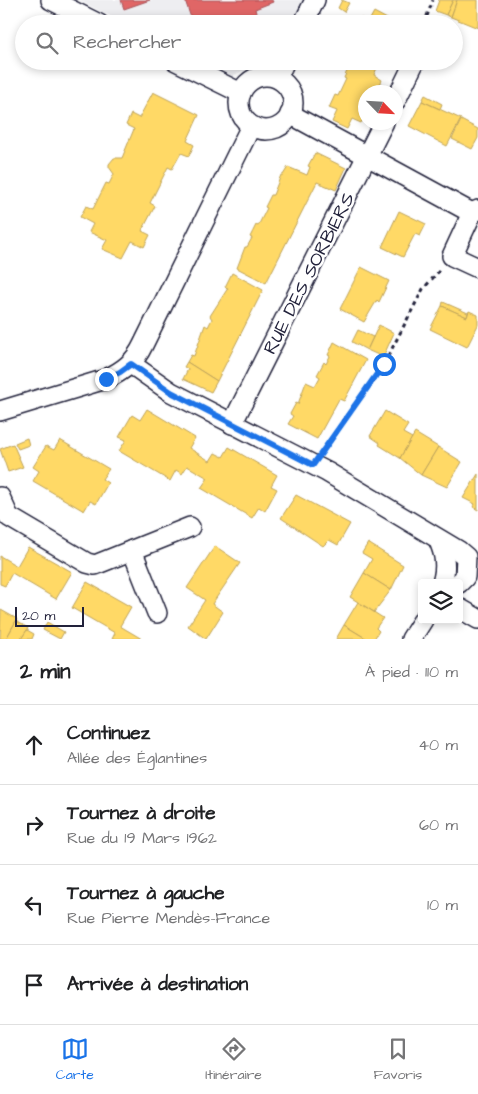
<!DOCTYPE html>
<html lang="fr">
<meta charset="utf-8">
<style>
body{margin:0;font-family:"Architects Daughter",sans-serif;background:#f6f6f6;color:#202124}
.controls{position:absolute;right:15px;bottom:15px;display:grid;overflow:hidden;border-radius:5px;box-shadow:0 2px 8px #0003}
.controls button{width:45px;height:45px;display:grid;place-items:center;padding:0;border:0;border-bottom:1px solid #e0e0e0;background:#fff;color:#202124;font:25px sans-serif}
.compass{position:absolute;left:358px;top:85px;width:45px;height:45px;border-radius:50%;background:#fff;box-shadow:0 2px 8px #0003;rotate:115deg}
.scale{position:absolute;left:15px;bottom:12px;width:69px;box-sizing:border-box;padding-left:5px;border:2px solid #22223b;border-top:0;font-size:14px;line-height:18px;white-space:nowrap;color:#22223b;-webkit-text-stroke:4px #fff;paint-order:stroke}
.stop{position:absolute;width:15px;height:15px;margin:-11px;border:4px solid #1a73e8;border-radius:50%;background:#fff}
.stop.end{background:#1a73e8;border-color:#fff;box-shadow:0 1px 5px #0008}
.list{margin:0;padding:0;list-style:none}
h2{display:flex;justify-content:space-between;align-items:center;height:65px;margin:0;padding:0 20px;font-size:21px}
h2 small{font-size:16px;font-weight:400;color:#757577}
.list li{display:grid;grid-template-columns:32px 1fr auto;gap:15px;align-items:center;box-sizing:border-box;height:80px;padding:0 20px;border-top:1px solid #e0e0e0}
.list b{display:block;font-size:19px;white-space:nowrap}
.list p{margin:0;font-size:16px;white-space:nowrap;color:#757577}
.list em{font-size:16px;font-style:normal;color:#757577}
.icon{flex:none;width:28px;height:28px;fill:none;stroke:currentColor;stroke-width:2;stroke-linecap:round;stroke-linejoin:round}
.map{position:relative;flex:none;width:478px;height:639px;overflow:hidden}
.search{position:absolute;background:#fff;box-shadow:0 2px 8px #0003;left:15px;right:15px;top:15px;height:55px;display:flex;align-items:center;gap:12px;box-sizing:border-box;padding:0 18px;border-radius:28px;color:#757577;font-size:19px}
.sheet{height:385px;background:#fff}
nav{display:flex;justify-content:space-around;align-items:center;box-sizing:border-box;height:70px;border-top:1px solid #e0e0e0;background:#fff;font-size:14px;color:#757577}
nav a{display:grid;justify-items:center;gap:2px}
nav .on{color:#1a73e8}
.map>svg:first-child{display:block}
.built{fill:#eeeef1}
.homes{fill:#ffd966;stroke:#bda259}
.shops{fill:#e06666;stroke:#a75259}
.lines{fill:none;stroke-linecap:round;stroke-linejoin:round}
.street-casing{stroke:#22223b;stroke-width:22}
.path{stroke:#22223b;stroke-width:3;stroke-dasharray:4 4;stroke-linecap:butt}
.street{stroke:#fff;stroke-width:19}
.route{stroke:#1a73e8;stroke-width:6}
.labels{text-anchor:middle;stroke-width:5;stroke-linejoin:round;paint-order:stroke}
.street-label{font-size:19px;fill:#22223b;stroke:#fff}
</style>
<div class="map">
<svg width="478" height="639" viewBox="0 0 478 639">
<rect width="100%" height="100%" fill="#fff"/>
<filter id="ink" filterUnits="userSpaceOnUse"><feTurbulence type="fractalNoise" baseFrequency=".02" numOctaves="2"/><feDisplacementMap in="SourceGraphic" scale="10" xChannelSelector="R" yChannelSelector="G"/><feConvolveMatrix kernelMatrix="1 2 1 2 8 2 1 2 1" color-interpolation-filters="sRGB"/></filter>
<g filter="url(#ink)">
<g class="built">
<polygon points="78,0 303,0 290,24 126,24"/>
<polygon points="203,61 263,61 232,76"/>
</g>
<g class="homes">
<polygon points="342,0 349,3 344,12 338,8"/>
<polygon points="439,0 453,0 446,15 435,11"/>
<polygon points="453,0 457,0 451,17 446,15"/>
<polygon points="457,0 478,0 478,28 451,17"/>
<polygon points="374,12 389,20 387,24 358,24 361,18 369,21"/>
<polygon points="345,61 380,61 374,75 382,80 376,92 366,92 366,114 361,123 352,119 347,129 332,122 337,111 329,108 335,95 338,96 346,79 344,78 350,64"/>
<polygon points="153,92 199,115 187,141 194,145 189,156 181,153 172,169 168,167 150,203 155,206 142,231 150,235 144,247 132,241 123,258 102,249 107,240 89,232 93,224 80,217 86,206 93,209 106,183 109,184 114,174 109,167 109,164 114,158 122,158 134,129 126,125 131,114 139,118"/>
<polygon points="425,95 442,104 440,109 422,101"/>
<polygon points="422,101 461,119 447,146 409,126"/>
<polygon points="461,120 478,129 478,138 472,149 452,139"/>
<polygon points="315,153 346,168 336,190 317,182 266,283 237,268 245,247 247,247 252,238 250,237 256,225 258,226 267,208 265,207 271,195 273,195 281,175 283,175 288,167 307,175 310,167 308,166"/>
<polygon points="399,211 426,224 420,236 415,234 403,257 382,247"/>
<polygon points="361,267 389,281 379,302 377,300 364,322 340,309"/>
<polygon points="232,273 263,290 217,381 187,362 191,355 194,356 205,325 208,327 212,319 210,316 228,288 225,287"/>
<polygon points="443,302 468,313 467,317 442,306"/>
<polygon points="442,306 467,317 469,311 478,315 478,325 467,347 430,329"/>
<polygon points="379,325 394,333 383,357 367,350"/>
<polygon points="358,330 373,337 367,350 352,342"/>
<polygon points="334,342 366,360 344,401 339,399 317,439 288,424 293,416 290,414 296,403 298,404 306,382 315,386 320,377 317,375 324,362 326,364 330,356 328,355"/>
<polygon points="187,362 217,381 211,392 183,379 188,369 184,367"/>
<polygon points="147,409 195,438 189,448 210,461 215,453 223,457 229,447 277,475 271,486 277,489 265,511 259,507 252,518 201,488 208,478 187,466 182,474 176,470 170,481 119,451 126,440 119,437 132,415 140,420"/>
<polygon points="385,411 408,425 403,433 412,438 400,458 379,445 380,443 370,436"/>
<polygon points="415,433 438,447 421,475 400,458"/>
<polygon points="27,438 29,445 18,449 15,443"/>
<polygon points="60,440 109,469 102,479 108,483 96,504 90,501 84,511 33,481 39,471 33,467 46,446 54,450"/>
<polygon points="13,444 23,467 8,472 0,449"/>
<polygon points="438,447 462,462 447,487 421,475"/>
<polygon points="478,474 478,510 473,507 475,504 463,498"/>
<polygon points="296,495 350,524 338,545 329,540 323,546 281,518"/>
<polygon points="368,543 403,565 391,590 364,573 372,559 362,553"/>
<polygon points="215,546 240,563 212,604 223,612 206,639 188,626 205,600 187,588"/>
<polygon points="28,547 72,572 56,599 12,573 5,586 0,584 0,556 17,566"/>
<polygon points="364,573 391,590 374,612 350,597"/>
<polygon points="87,582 131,607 120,626 142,639 112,639 115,633 72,608"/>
<polygon points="358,602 383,618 376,628 379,631 374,639 367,639 344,625"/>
<polygon points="1,610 17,619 6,639 0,639"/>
<polygon points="16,621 28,628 27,630 21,639 6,639"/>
<polygon points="47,622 64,632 60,639 43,630"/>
<polygon points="344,625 367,639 336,639"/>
<polygon points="27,630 34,634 32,639 21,639"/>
</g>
<g class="shops">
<polygon points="121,0 150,0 124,9"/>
<polygon points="185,0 272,0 273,2 255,9 259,24 193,24"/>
</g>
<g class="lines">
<defs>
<g id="street">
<polyline points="51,0 99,24"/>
<polyline points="303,24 315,0"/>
<polyline points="176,61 241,93"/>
<circle cx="266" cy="103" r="27"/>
<polyline points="277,78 285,61"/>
<polyline points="396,100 415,61"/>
<polyline points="290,114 472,213"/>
<polyline points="478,210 472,213 452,256 478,268"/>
<polyline points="131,364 171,392 327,472 459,551 466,557 465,577 459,583"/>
<path d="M0 411 106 379C123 371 135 362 143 345L251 126"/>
<polyline points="232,424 384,122"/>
<polyline points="0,497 9,517 87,563 95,565 190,527"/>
<path d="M438 539C445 554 447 567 442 583"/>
<polyline points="132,550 157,613"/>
<polyline points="459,608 478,619"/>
<polyline points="411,639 423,620"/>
</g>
</defs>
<use href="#street" class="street-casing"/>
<g class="path">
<polyline points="424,24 433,0"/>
<polyline points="325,448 384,364 423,289 439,271"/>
</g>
<use href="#street" class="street"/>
</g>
</g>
<g class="lines" filter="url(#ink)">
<polyline class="route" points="106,379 120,372 131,364 171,392 313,465 384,364"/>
</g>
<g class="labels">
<g class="street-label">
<text transform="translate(308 273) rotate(-63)" y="7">RUE DES SORBIERS</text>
</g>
</g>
</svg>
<div class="controls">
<button><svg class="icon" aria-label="layers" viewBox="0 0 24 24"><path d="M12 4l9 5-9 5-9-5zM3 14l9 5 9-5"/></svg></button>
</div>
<svg class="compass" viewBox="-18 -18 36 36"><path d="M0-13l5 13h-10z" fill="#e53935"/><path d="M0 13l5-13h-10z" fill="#757577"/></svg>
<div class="scale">20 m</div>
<div class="stop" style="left:384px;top:364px"></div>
<div class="stop end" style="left:106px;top:379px"></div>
<div class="search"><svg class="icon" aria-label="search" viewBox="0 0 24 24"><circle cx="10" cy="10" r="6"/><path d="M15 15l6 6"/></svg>Rechercher</div>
</div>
<section class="sheet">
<h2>2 min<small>À pied · 110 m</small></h2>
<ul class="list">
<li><svg class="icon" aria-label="ahead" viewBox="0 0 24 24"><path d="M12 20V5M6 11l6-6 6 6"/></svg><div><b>Continuez</b><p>Allée des Églantines</p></div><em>40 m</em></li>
<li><svg class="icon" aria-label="right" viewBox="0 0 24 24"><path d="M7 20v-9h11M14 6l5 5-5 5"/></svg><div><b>Tournez à droite</b><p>Rue du 19 Mars 1962</p></div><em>60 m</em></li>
<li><svg class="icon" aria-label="left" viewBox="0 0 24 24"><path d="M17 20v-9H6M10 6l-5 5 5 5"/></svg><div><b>Tournez à gauche</b><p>Rue Pierre Mendès-France</p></div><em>10 m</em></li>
<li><svg class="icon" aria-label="arrive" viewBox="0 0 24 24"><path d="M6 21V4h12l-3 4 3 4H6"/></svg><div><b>Arrivée à destination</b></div></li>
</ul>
</section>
<nav>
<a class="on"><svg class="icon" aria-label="map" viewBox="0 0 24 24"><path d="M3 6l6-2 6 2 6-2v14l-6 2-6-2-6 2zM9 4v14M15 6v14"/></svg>Carte</a>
<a><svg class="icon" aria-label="directions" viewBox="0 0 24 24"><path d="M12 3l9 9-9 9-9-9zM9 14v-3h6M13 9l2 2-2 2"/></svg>Itinéraire</a>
<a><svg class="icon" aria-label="saved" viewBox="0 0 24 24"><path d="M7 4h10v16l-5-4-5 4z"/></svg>Favoris</a>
</nav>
